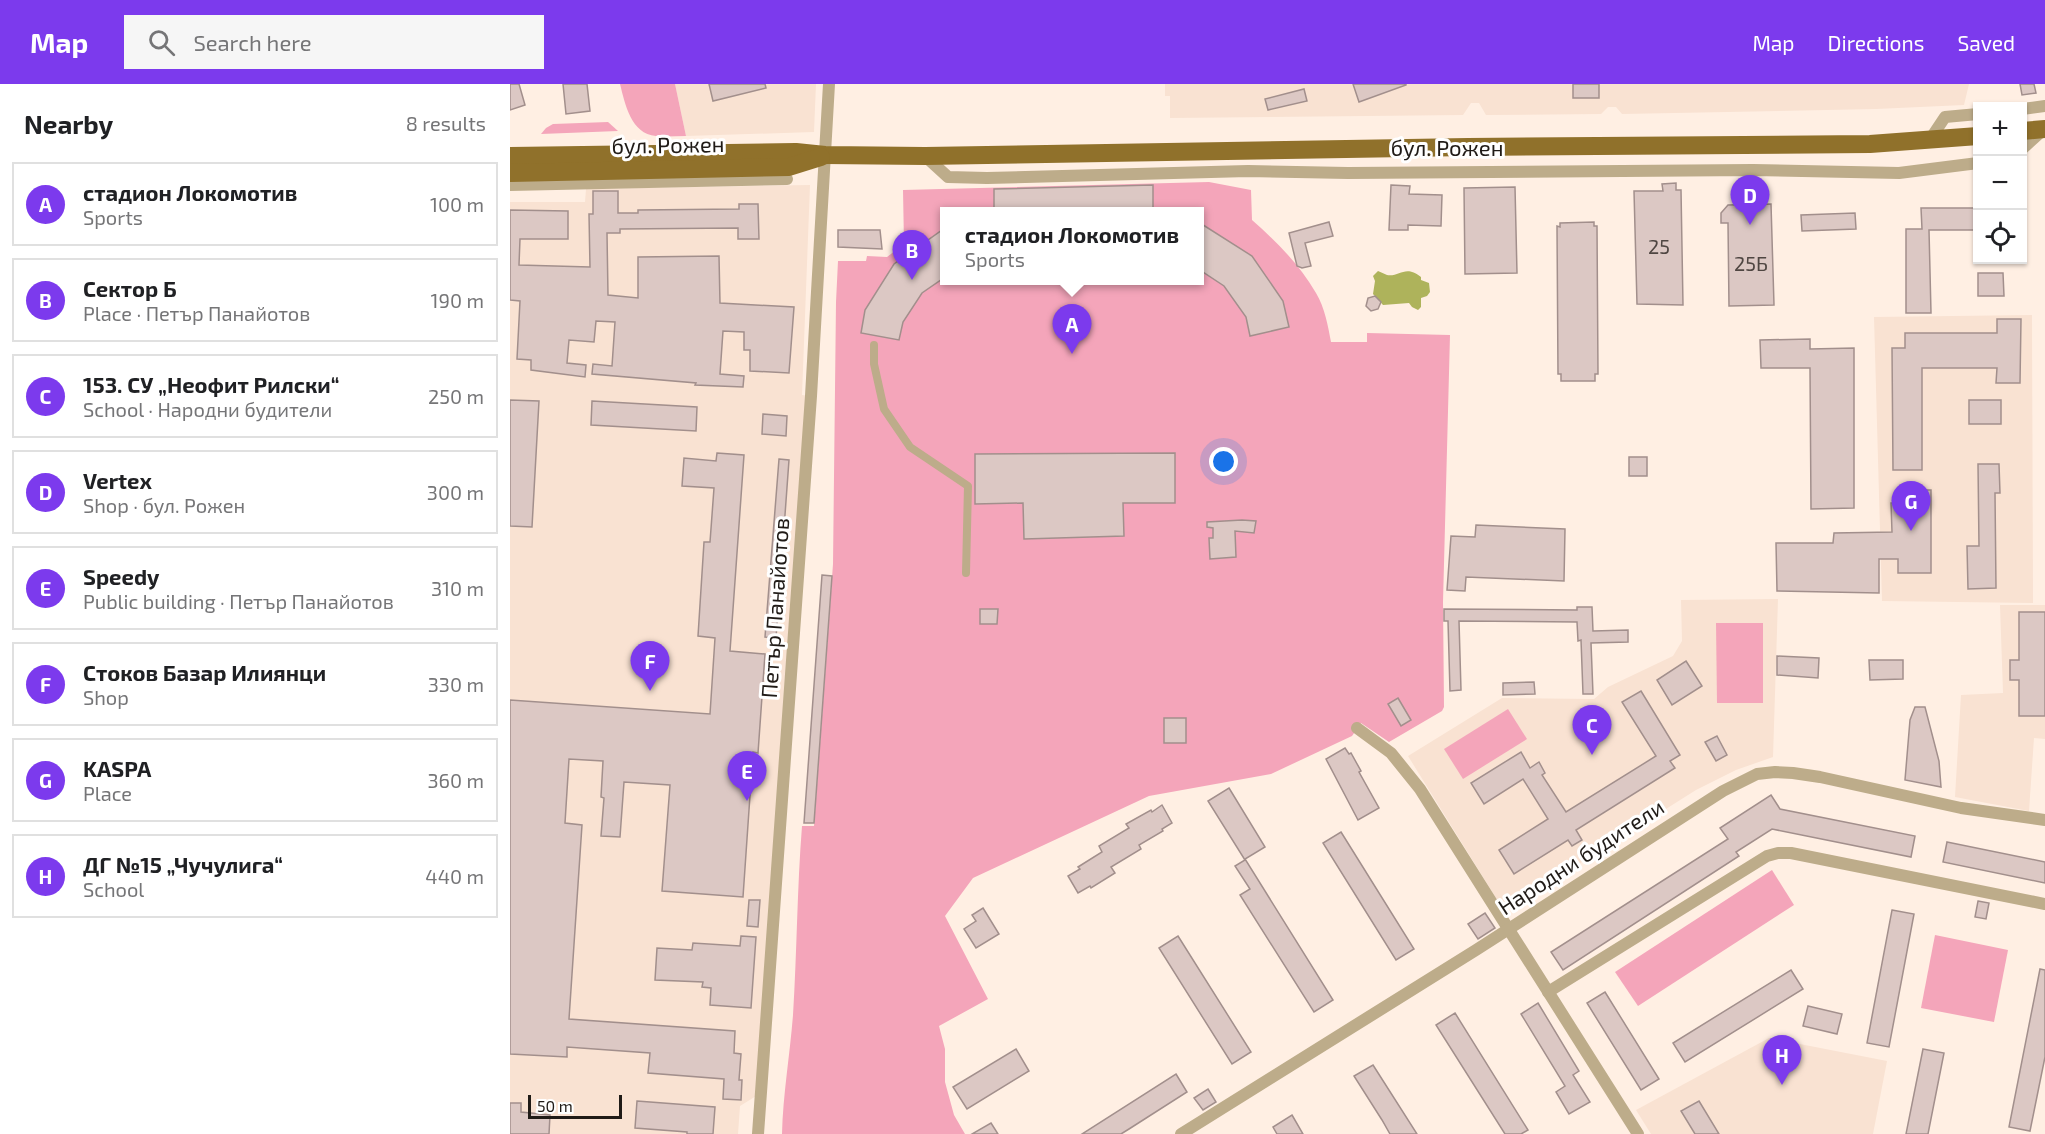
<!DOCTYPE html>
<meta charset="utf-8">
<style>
body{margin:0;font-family:"Exo 2",sans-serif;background:#f6f6f6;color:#202124}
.controls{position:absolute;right:18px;top:18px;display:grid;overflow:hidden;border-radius:0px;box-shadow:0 2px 4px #0004}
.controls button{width:54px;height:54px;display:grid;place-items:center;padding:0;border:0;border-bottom:2px solid #e0e0e0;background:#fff;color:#202124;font:30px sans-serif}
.scale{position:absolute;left:18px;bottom:15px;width:94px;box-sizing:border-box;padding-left:6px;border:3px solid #201b17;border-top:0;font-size:16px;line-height:21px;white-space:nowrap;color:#201b17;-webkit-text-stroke:4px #fff;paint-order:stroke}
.you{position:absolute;left:714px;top:378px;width:21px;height:21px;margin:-15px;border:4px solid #fff;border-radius:50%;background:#1a73e8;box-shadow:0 0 0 9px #1a73e833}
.badge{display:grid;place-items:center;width:39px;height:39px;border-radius:50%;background:#7c3aed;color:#fff;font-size:20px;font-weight:700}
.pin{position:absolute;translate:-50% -50px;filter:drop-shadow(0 2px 3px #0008)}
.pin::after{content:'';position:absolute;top:32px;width:21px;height:18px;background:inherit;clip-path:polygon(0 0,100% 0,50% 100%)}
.popup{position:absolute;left:430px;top:123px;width:264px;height:78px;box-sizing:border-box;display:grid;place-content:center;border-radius:0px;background:#fff;filter:drop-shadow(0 2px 4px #0005);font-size:20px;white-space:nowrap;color:#757577}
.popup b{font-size:22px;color:#202124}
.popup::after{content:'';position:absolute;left:50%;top:100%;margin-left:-12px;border:12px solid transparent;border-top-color:#fff}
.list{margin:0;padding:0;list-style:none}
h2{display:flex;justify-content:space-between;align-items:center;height:78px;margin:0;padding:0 24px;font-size:26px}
h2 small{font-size:20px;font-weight:400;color:#757577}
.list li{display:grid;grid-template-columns:39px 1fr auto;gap:18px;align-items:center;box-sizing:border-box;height:84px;margin:0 12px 12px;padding:0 12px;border:2px solid #e0e0e0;border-radius:0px}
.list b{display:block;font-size:22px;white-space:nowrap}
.list p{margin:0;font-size:20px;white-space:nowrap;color:#757577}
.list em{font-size:20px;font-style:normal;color:#757577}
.icon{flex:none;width:33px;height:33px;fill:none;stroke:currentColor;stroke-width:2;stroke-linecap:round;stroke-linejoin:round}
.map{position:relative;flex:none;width:1535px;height:1050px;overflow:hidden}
header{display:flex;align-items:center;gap:36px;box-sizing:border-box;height:84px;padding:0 30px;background:#7c3aed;color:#fff}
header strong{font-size:28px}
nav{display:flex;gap:33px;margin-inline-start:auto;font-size:21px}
.search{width:420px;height:54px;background:#f6f6f6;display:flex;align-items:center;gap:15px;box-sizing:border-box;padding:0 21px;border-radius:0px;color:#757577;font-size:22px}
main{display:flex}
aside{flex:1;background:#fff}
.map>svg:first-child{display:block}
.built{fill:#f9e2d2}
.green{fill:#f4a5ba;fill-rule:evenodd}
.water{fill:#aeb35b}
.building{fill:#dcc8c4;stroke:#a28f8c;stroke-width:1.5}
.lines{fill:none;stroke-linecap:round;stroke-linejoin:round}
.pedestrian{stroke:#bdac8a;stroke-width:8}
.minor{stroke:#bdac8a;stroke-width:12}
.primary{stroke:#90712b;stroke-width:18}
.labels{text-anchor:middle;stroke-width:6;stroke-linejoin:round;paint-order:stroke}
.number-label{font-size:20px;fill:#4f4642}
.street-label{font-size:22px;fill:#201b17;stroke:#fff}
</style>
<header>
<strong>Map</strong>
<div class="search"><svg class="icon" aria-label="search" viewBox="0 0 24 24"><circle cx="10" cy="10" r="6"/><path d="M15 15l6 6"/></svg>Search here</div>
<nav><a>Map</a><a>Directions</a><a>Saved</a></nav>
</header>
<main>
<aside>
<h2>Nearby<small>8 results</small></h2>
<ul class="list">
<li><span class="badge">A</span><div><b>стадион Локомотив</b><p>Sports</p></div><em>100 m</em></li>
<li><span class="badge">B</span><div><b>Сектор Б</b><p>Place · Петър Панайотов</p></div><em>190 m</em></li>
<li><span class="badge">C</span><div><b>153. СУ „Неофит Рилски“</b><p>School · Народни будители</p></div><em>250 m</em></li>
<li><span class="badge">D</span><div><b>Vertex</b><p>Shop · бул. Рожен</p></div><em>300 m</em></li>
<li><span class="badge">E</span><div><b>Speedy</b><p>Public building · Петър Панайотов</p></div><em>310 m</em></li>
<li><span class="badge">F</span><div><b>Стоков Базар Илиянци</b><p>Shop</p></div><em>330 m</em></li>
<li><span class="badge">G</span><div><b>KASPA</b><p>Place</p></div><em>360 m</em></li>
<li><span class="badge">H</span><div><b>ДГ №15 „Чучулига“</b><p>School</p></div><em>440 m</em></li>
</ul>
</aside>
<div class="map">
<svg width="1535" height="1050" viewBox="0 0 1535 1050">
<rect width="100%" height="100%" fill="#ffefe3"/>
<g class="built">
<polygon points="165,0 306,0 304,48 176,52"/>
<polygon points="655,0 1459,0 1454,21 1366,25 1112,30 1106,23 1098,23 1091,30 976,31 969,19 961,19 953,31 660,34 660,12 655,12"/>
<polygon points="300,101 292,311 301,312 251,1009 230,1022 228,1050 0,1050 0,118 75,118 76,105"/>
<polygon points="1522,231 1523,519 1372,517 1364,233"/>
<polygon points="1268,515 1263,673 1226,686 1186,706 994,827 898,672 992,614 1084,615 1098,603 1163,572 1172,557 1171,516"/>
<polygon points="1490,521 1535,521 1535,655 1524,654 1519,727 1445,713 1451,611 1493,609"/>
<polygon points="1259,954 1377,977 1363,1050 1141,1050 1126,1026"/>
</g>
<g class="green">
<path d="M110 0H165L176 52C166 52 156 53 146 52 121 50 115 20 110 0Z"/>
<polygon points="98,38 108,47 31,50 36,44 43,40"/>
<path d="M699 98 741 106 742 136C766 157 789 180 806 209 815 224 818 242 821 258H857V249L940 251 933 518 934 623 932 627 879 658 851 639 842 652 761 690 639 712 463 794 435 832 478 915 429 942 435 965V998L444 1031 455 1050H272C273 1010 280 970 283 931 287 868 287 805 292 742H304L323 480 326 218 328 177H356L357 172 377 173 394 160 393 106ZM434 128H690V196H434Z"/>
<polygon points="1206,539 1253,539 1253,619 1207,619"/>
<polygon points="998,625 1017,655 953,695 934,665"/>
<polygon points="1262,786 1284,821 1128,922 1105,888"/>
<polygon points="1425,851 1498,866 1484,938 1411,924"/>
</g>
<path class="water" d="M868 187C871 188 874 190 877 191 890 193 895 180 911 193V196L919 199 920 208 917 212 911 214V223L908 226 902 223 899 219 873 221 863 210 865 197 863 192Z"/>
<g class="building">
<polygon points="0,0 9,0 15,21 0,26"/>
<polygon points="53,0 77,0 80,27 56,30"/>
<polygon points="199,0 255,0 256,4 203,17"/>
<polygon points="843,0 896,0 896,1 849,18"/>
<rect x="1063" y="0" width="26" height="14"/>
<polygon points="1510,0 1524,0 1526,9 1512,11"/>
<polygon points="794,5 797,17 758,26 755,15"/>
<polygon points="1166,99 1166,106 1171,106 1173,221 1127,220 1124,107 1153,107 1152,100"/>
<polygon points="643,101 643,128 484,128 484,105"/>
<polygon points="881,101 900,102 899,110 932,111 931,142 898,141 898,146 879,146"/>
<polygon points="1005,103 1007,189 955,190 954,104"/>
<polygon points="83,107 108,107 108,129 128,129 128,126 229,125 229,120 248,120 249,155 228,155 228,144 110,145 110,149 97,149 98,211 128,214 128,173 209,172 210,219 284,223 279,289 240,287 240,266 234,266 234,248 213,247 210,290 234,292 233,303 185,301 186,299 82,290 83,280 102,282 105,238 86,237 84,258 59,256 57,279 76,281 75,293 21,286 21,276 7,275 10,217 0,216 0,126 58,127 58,155 10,155 9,181 80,183 79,130 83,130"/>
<polygon points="1261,120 1264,221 1219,222 1218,139 1211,139 1211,129 1218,121"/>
<polygon points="1411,124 1467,124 1467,146 1419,146 1421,229 1396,229 1396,145 1412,145"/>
<polygon points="1345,129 1346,145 1292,147 1291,131"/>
<polygon points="819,138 823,152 795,159 801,182 792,184 787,182 779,149"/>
<polygon points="1084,138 1084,142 1087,142 1088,290 1085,290 1085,297 1051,297 1051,290 1048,290 1047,142 1050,143 1050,139"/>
<polygon points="690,139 742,172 773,217 779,243 740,252 736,233 714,202 690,186"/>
<polygon points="435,144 435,193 412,209 393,238 389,256 351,249 355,226 384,180"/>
<polygon points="328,146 370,146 372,165 328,163"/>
<polygon points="1468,189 1493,189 1494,212 1468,212"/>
<polygon points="865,212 871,218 868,225 861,227 856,222 858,214"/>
<polygon points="1487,235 1511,235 1510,299 1486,299 1487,284 1412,284 1412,386 1383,386 1382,264 1395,264 1395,249 1487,249"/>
<polygon points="1300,255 1300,265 1344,264 1344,424 1301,425 1300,284 1251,284 1250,256"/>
<polygon points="0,316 29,317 22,443 0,442"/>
<rect x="1459" y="316" width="32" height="24"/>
<polygon points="82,317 187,323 186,347 81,341"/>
<polygon points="253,330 277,332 276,352 252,350"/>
<polygon points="207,369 234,371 220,567 255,570 248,669 243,668 233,813 152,807 160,701 114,698 110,753 91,752 94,714 91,713 93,677 59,675 55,739 72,741 59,935 225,947 224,969 231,970 229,996 232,996 231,1016 213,1015 214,995 138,989 140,969 57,963 57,973 0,970 0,616 200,630 205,554 188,552 194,458 200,458 204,404 172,402 174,374 206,377"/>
<polygon points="665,369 665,419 613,419 614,452 514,455 513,419 465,420 465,370"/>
<rect x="1119" y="373" width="18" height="19"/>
<polygon points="269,375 279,376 266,554 255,553"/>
<polygon points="1468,380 1489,380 1490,409 1485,409 1486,504 1458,505 1457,462 1469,462"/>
<polygon points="1389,406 1421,406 1421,489 1388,489 1388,475 1369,475 1369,509 1267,507 1266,459 1323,459 1324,449 1382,448 1381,419 1389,419"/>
<polygon points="732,436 746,437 744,449 725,447 726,473 700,475 699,454 703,454 703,444 697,443 697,438"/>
<polygon points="966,441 1055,445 1054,497 956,493 955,507 937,506 941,452 965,453"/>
<polygon points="312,491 322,492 304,739 294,739"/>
<polygon points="1067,523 1082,523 1083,547 1118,546 1118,558 1081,559 1083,610 1073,610 1071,556 1068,557 1067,538 949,537 951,606 940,607 938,537 934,537 934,525 1067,526"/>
<polygon points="470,525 488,525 487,540 470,540"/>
<polygon points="1509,528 1535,528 1535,632 1509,632 1509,596 1500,596 1500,576 1509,576"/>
<polygon points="1267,572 1309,574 1308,594 1267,591"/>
<polygon points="1359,576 1393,576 1393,595 1360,596"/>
<polygon points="1176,577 1192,602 1162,621 1147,596"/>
<polygon points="1024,598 1025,610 993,611 993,599"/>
<polygon points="1131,607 1170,671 1160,677 1165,684 1066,746 1072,756 1062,762 1058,756 1004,790 989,766 1038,735 1013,695 974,720 961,699 1011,668 1020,684 1029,678 1035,689 1032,691 1056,728 1146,672 1112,618"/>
<polygon points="888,614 901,636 891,642 878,620"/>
<polygon points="1405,623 1415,623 1429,677 1431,703 1395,696 1400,636"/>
<rect x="654" y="634" width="22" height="25"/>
<polygon points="1207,652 1217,671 1206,677 1195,658"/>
<polygon points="835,664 839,670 841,669 851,687 849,688 869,724 848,736 816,675"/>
<polygon points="719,704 755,763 735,775 823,916 804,928 730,811 740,805 725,782 735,776 698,717"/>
<polygon points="1261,711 1270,725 1405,752 1401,773 1262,745 1226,768 1229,772 1053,886 1041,868 1218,755 1210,744"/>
<polygon points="652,721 662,739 652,745 653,747 629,761 631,765 601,783 605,789 581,804 580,802 568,809 558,792 570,785 568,783 592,768 589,762 619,744 616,740 641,726 642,728"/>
<polygon points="831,748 904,865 886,876 813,759"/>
<polygon points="1437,758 1535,778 1535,799 1433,778"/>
<polygon points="239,816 250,816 248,843 237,842"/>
<polygon points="1468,817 1479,819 1476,835 1465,833"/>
<polygon points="473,824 489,850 466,864 454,845 466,837 462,831"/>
<polygon points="1382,826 1404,830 1379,963 1357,959"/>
<polygon points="975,829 985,844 968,855 958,840"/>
<polygon points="231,852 246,853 241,924 200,921 201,904 192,903 193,898 145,896 147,864 182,866 183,859 230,862"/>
<polygon points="668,852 741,968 722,980 649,864"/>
<polygon points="1530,885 1535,886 1535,973 1520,1047 1499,1043"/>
<polygon points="1281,886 1293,905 1175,978 1163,959"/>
<polygon points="1095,908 1149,995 1131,1006 1077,919"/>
<polygon points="1028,919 1069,987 1063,991 1080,1018 1059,1030 1046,1008 1055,1002 1011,930"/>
<polygon points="1298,922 1332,930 1327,950 1293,942"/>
<polygon points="945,929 1018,1046 1011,1050 995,1050 926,941"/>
<polygon points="506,965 519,987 457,1025 443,1003"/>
<polygon points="1413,965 1434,969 1418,1050 1396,1050"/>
<polygon points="863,981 907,1050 880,1050 872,1036 844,992"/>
<polygon points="666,990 677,1008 619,1045 611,1050 572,1050"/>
<polygon points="698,1005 706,1018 693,1026 684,1014"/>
<polygon points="127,1017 205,1023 203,1050 177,1050 177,1048 125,1044"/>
<polygon points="1189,1017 1209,1050 1185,1050 1171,1027"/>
<polygon points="0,1019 11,1019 11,1028 40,1031 39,1050 0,1050"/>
<polygon points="782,1031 793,1050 767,1050 763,1043"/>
<polygon points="481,1039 488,1050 462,1050"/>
</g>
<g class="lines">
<polyline class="pedestrian" points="364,261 364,280 374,325 400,363 458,402 456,489"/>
<g class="minor">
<polyline points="1512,25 1535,22"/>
<polyline points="1419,57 1435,33 1468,30"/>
<polyline points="1512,65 1534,45"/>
<polyline points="415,72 438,93 477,94 738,87 838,89 1243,86 1389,89 1468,79"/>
<polyline points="0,101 277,95"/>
<polyline points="847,644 881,669 910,705 1128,1050"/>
<polyline points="1038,908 1257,772 1268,769 1281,769 1535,820"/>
<polyline points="248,1050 301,312 319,0"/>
<polyline points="671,1050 966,866 1213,707 1247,690 1265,688 1283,689 1310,693 1451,724 1535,736"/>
</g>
<g class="primary">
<polyline points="1512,47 1535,45"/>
<polyline points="0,72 286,68 315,71 415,72 958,63 1360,60 1468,52"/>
<polyline points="0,89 279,83 311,73"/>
</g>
</g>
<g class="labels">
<g class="number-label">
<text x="1149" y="170">25</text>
<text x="1241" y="187">25Б</text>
</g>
<g class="street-label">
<text transform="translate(158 61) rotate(-1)" y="8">бул. Рожен</text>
<text x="937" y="72">бул. Рожен</text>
<text transform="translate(265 524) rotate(-86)" y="8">Петър Панайотов</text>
<text transform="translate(1071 773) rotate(-33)" y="8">Народни будители</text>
</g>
</g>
</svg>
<div class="controls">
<button>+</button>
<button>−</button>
<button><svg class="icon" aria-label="locate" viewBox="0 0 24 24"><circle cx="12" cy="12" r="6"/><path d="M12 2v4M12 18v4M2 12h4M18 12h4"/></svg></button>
</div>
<div class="scale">50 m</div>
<div class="you"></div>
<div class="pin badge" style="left:562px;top:270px">A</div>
<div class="popup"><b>стадион Локомотив</b>Sports</div>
<div class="pin badge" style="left:402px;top:196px">B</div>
<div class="pin badge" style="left:1082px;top:671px">C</div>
<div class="pin badge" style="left:1240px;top:141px">D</div>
<div class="pin badge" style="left:237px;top:717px">E</div>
<div class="pin badge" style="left:140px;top:607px">F</div>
<div class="pin badge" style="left:1401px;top:447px">G</div>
<div class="pin badge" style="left:1272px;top:1001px">H</div>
</div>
</main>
